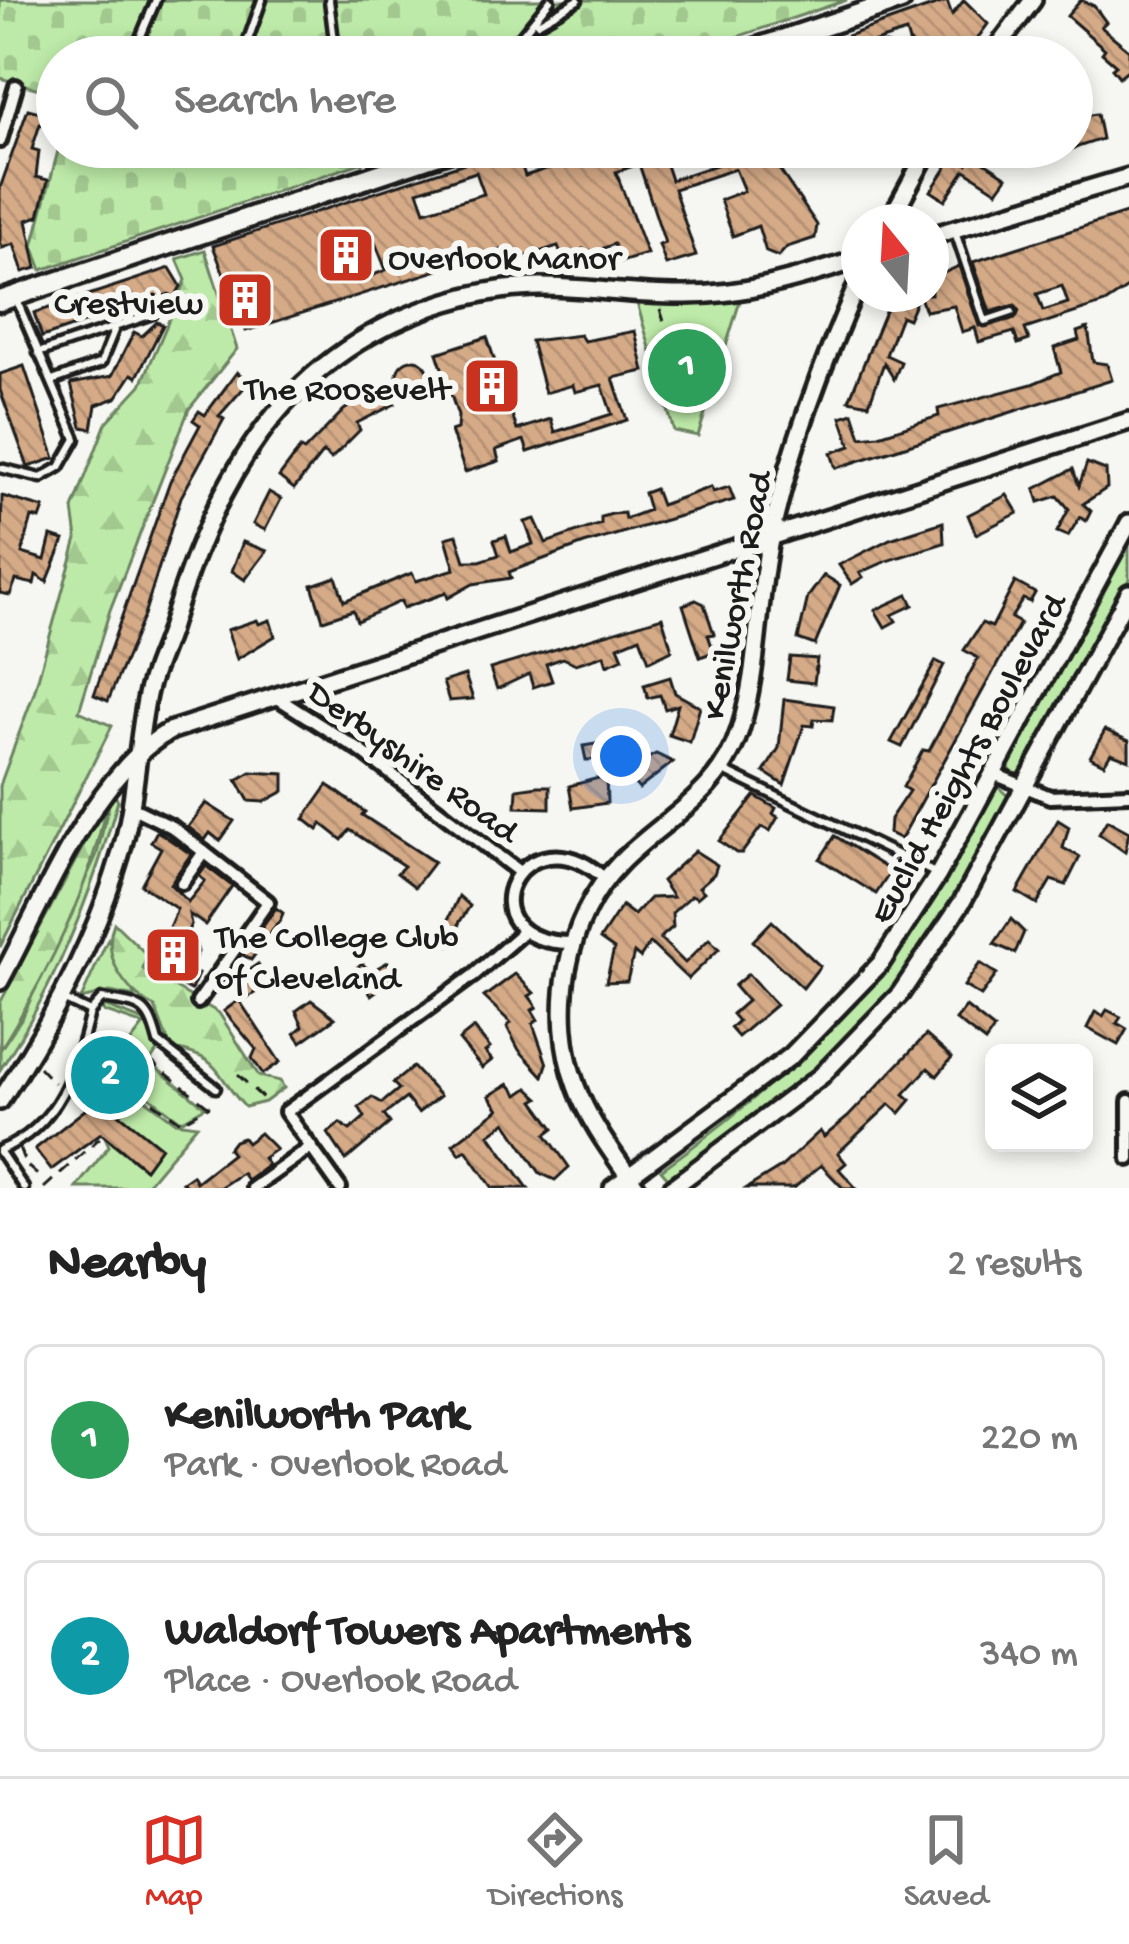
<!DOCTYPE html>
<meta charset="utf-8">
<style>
body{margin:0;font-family:"Gochi Hand",sans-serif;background:#f6f6f6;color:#222}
.controls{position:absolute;right:36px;bottom:36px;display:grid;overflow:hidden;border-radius:18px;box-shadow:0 6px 18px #0003}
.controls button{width:108px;height:108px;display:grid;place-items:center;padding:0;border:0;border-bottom:3px solid #e0e0e0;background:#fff;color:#222;font:60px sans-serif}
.compass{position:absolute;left:841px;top:204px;width:108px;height:108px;border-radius:50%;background:#fff;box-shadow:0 6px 18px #0003;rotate:342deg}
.you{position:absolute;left:621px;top:756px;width:42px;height:42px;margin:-30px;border:9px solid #fff;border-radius:50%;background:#1a73e8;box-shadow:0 0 0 18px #1a73e833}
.badge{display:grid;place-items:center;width:78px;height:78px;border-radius:50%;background:#d93025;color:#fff;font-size:39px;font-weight:700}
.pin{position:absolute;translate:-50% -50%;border:6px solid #fff;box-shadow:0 3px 12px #0006}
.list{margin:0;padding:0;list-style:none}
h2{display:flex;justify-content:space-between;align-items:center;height:156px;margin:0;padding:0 48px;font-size:51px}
h2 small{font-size:39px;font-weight:400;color:#767676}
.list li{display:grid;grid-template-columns:78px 1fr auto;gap:36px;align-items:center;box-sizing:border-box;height:192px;margin:0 24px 24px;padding:0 24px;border:3px solid #e0e0e0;border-radius:18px}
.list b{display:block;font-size:45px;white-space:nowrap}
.list p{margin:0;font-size:39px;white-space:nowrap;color:#767676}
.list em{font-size:39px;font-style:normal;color:#767676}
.icon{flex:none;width:66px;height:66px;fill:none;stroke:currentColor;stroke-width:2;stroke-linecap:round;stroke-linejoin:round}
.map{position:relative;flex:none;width:1129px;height:1188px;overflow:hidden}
.search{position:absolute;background:#fff;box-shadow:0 6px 18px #0003;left:36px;right:36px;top:36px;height:132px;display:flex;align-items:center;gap:30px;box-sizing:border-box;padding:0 42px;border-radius:66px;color:#767676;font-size:45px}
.sheet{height:588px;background:#fff}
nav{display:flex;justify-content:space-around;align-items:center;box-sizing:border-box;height:168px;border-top:3px solid #e0e0e0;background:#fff;font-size:33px;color:#767676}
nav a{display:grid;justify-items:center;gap:6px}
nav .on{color:#d93025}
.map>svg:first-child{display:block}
.green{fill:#bdeaa8;stroke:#6c8362;stroke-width:3}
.forest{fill:url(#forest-firs);stroke:#6c8362;stroke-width:3}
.cemetery{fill:url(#cemetery-stones);stroke:#6c8362;stroke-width:3}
.building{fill:url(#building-back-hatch);stroke:#1c1c1c;stroke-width:3;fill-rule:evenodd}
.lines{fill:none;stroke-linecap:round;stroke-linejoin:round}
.lane-casing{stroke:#1c1c1c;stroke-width:15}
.street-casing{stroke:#1c1c1c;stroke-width:20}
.secondary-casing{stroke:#1c1c1c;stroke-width:24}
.primary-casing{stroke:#1c1c1c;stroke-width:27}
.path{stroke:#1c1c1c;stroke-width:3;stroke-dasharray:12 9;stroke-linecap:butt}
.lane{stroke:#f6f6f2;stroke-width:6}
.street{stroke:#f6f6f2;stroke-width:10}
.secondary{stroke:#f6f6f2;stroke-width:15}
.primary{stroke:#f6f6f2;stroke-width:18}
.labels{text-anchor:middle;stroke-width:12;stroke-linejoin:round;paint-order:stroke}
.poi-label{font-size:36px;fill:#1c1c1c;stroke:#f6f6f2;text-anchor:start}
.street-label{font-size:36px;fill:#1c1c1c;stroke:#f6f6f2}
</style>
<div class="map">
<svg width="1129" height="1188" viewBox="0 0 1129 1188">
<defs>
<pattern id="forest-firs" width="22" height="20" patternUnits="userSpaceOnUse" patternTransform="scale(3)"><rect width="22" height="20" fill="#bdeaa8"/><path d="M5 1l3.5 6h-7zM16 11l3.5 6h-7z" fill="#a2c890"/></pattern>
<pattern id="cemetery-stones" width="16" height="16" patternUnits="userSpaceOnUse" patternTransform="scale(3)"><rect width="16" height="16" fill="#bdeaa8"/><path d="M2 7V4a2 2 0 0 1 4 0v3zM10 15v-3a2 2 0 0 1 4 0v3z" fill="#a2c890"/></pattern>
<pattern id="building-back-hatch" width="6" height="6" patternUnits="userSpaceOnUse" patternTransform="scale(3)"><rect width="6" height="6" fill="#d5aa87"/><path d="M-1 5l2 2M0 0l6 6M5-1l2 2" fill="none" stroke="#b69274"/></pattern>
</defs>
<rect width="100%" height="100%" fill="#f6f6f2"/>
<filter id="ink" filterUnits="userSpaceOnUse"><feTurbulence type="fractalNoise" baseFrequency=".00833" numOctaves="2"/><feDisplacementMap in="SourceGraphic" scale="24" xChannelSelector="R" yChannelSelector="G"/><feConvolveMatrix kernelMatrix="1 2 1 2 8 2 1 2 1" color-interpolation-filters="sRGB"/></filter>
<g filter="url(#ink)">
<g class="green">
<polygon points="740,301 698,436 674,431 637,303"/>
<polygon points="1129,536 1129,579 1023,773 1013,774 1006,763"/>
<path d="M998 787 1010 798C978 858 948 921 907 975 845 1058 756 1124 668 1178L661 1170C756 1102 845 1025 913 929 936 896 972 806 998 787Z"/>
<path d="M112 792 118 800C91 897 55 986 0 1070V1050L23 1016 97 854Z"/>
<polygon points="108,939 135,997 110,992 81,999"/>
<polygon points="104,1006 147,1022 157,1051 117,1112 130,1043 144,1025 103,1011"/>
<polygon points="155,1067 205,1107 181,1121 139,1089"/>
<polygon points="137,1093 176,1122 197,1125 144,1188 76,1188 109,1146 105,1137 144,1168 160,1147 120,1115"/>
</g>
<g class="forest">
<polygon points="205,250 237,349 189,409 110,610 79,711 112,726 0,947 0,785 34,693 77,539 73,509 106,423 141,385 186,280 177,259"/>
<path d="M107 801C90 890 48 973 0 1050V1003Z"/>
<path d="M114 923 147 955 143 969 219 1013 259 1076 280 1081 284 1088 265 1102 245 1107C215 1076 223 1056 171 1049L155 1007C125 992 101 957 114 923Z"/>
</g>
<g class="cemetery">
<polygon points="0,0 847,0 677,57 57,57 57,94 0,78"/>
<polygon points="59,147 408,147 42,270 33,246"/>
</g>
<g class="building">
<polygon points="964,0 988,24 964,57 930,57 909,42 906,32 851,50 847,36 947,1 952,15"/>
<polygon points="1081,0 1094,6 1106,22 1101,27 1129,50 1129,69 1119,77 1112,68 1116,65 1102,53 1105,49 1067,16"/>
<polygon points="1075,85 1083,116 1097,114 1102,139 1072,149"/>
<polygon points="28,109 51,115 48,126 40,124 32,149 39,151 36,177 48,180 39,216 27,220 37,268 23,272 14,244 2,248 0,241 0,188"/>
<path d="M513 147H548L519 158 525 176 612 147H660L671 180 755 152 754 147H772L771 157 817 225 815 238 787 247 778 257 766 252 758 226 733 236 720 200 744 191 735 169 674 189 696 256 666 265 659 245 665 243 639 164 616 172 647 254 621 262 614 244 592 253 583 249 578 257 563 261 558 246 506 263 501 250 246 331 213 246ZM476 172 484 194 425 211 418 191ZM373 237 386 270 364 279 354 243Z"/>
<polygon points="954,156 967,164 971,157 983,161 1007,177 997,191 965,170 945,200 931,191"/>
<path d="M1129 212V287L1105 303 1025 329 1029 340 1018 344 1014 332 979 342 975 328 962 332 954 306 925 311 919 294H931V279L959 266 979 326 1015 319 1019 311 1015 305 990 312 973 262ZM1062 286 1068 303 1043 311 1037 294Z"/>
<polygon points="170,268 181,286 175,297 169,294 42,337 34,313"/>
<polygon points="892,294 919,294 908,319 901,316 886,355 901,362 894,379 884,363 869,404 849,400"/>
<polygon points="157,322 163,325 137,377 132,374 116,398 96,405 92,429 82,427 71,384 112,376 134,332 142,336"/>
<polygon points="1088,328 1093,362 1107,364 1112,380 836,468 831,453 851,446 841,417 853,413 861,437 879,435 939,416 938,409 1032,384 1061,372 1054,348 1079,340 1077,332"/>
<polygon points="635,331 644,371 613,378 627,420 528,452 524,440 496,450 499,461 465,472 451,431 457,429 458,416 437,353 487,337 517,430 551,419 555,432 612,414 602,385 575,392 573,385 545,393 531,341 580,335 584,341"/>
<circle cx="413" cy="376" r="16"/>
<polygon points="24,366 55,458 28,467 0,390 0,374"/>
<polygon points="237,372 249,382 219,416 224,419 181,497 144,615 108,701 94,695 170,481 200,425 193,420 199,411 205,415"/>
<polygon points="382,384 395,404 357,423 360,430 331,459 323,452 294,489 279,477 300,449 304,451 344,410"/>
<polygon points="1087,463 1106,470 1107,488 1083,504 1091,511 1086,521 1080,517 1068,536 1057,532 1069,509 1058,496 1039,502 1035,489 1073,469 1079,486"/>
<polygon points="711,487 713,492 729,487 734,500 584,544 509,572 511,578 473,584 448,598 446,593 403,608 401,601 357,621 353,610 323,620 312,585 336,577 344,601 412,573 416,581 455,569 446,538 457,535 465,561 480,561 499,555 494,540 506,536 511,552 533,544 525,522 535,519 546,543 601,524 601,517 612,514 624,513 625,519 649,510 644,493 655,489 661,505"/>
<polygon points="269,492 281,499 265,530 253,524"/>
<polygon points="1007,495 1018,513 976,534 968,515"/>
<polygon points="2,496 44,508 40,519 32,517 22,553 45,560 51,536 64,540 47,582 36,575 34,584 16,580 10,595 0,593"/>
<polygon points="943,522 944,543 887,561 860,573 863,577 852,584 839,565 890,539"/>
<polygon points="243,542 267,551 245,580 232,571"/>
<polygon points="824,575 840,585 815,645 798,639 808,597"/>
<polygon points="1015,582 1035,593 1030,602 1023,599 1011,618 1020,623 901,839 889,833 890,819 909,791 903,787 923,750 929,751 978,658 964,650 982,623 992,627"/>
<polygon points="908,595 913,605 892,615 896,621 885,627 875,610"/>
<polygon points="696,600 704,604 714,634 708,635 714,652 700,657 683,605"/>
<polygon points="662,617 672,650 649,661 640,637 618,646 623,658 607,665 604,655 576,664 563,658 546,664 552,681 533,687 529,674 497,689 490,669"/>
<polygon points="257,620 259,624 270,620 275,636 237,659 227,630"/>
<polygon points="790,657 817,659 814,683 787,680"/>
<polygon points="936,661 944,665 902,747 891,742"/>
<polygon points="465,675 473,699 449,701 443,682"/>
<polygon points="670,677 675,693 700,707 690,742 669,735 678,705 665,709 660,695 648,698 644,685"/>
<polygon points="784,699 834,706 832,720 814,719 813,726 804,725 784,785 764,772 779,748"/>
<polygon points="1105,730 1129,741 1129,760 1111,753 1104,764 1090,757"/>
<polygon points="620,742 642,761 656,754 673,762 639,789 633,782 638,778 622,759 586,760 583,746 602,743 604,755"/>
<polygon points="251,772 284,774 284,791 264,802 249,801 237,780"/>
<polygon points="606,776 607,803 573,808 569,786"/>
<polygon points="328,785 365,812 362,815 434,862 415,887 397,873 404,866 350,830 342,840 322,824 318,830 304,819"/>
<polygon points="538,786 550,786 550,808 516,807 517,789"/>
<polygon points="755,796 776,808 773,814 778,817 770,831 761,827 742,853 736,853 719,841"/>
<polygon points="206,803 234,821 220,841 210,833 205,840 188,827"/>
<polygon points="1058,820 1069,827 1063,848 1080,857 1066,885 1051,880 1037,904 1017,892"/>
<polygon points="1107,820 1129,832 1125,852 1099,834"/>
<polygon points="157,831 191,854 170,884 188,902 205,881 199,876 206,866 232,886 205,925 189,914 191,924 182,945 195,941 198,952 189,970 198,974 191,990 149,970 159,948 152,945 155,937 163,940 177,909 141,885 161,848 151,842"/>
<polygon points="835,836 891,871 876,894 820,859"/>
<polygon points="695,851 717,865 714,874 699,887 704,892 697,898 692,895 672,913 673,927 660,938 685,963 709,939 719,949 688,979 650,943 640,958 634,953 627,981 606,982 614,949 600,939 622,906 634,915 650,898 673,897 662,881"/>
<polygon points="459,896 470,906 459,923 460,945 449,945 446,924"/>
<polygon points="276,908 283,913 281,919 251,960 243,955"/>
<polygon points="1011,919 1024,932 1015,953 994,944"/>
<polygon points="772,921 820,966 803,988 753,941"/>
<polygon points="388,962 398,975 371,995 353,971 362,963 370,972"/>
<polygon points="980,963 997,974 981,996 964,986"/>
<polygon points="258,964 270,983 247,998 235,980"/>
<polygon points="515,974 534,993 529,996 537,1007 532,1010 538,1020 533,1024 547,1064 543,1076 519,1050 507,1027 511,1023 484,997"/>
<polygon points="748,974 776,1005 738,1037 730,1028 738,1021 732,1014 747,1001 734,986"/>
<polygon points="239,1000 280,1062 263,1074 252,1058 256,1049 224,1011"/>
<polygon points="311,1000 335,1018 301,1042 295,1033 303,1026 296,1011"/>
<polygon points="966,1007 994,1029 985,1042 956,1020"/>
<polygon points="1107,1010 1121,1017 1117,1023 1127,1029 1118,1045 1087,1028 1095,1012 1103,1016"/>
<polygon points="474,1028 490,1048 485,1052 492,1060 482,1068 459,1040"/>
<polygon points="926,1035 952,1058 937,1076 928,1068 904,1094 911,1100 900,1113 890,1104 838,1153 846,1163 839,1169 856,1188 843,1188 821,1165 794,1188 747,1188 781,1167 820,1131 824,1137 848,1117"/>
<polygon points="104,1038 130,1043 117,1112 161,1147 145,1169 101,1133 51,1170 35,1149 90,1106"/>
<polygon points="413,1067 440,1096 418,1113 406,1098 384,1115 390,1123 346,1160 328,1133 340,1123 350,1130 365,1117 359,1107 372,1097 382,1103 399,1089 393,1083"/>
<polygon points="509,1084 518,1095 528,1088 539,1098 534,1101 554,1128 546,1134 569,1167 555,1180 540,1173 506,1122 489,1134 528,1188 493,1188 466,1150 460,1154 453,1144 499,1109 489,1096"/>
<polygon points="260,1133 276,1149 263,1158 268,1165 247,1180 242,1173 219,1188 188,1188 182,1182 192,1175 196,1182 232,1154 228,1149 234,1141 243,1138 247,1143"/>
</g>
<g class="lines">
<defs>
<g id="lane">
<polyline points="329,0 336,57"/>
<polyline points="538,23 578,0"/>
<polyline points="132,57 156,0"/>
<polyline points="242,57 262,0"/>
<polyline points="504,57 550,0"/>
<polyline points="869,57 885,50 908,57"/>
<polyline points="143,147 168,157 202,147"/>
<polyline points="955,232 985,321 1012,312"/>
<polyline points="38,353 153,314"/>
<polyline points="55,380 101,363 115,328"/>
<polyline points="0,468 41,478 60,467 76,439 16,299"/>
<polyline points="722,770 935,873"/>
<path d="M65 1000 90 1012 102 999C143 1005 148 1005 158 1042L216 1088"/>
<path d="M0 1150C59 1127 77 1067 90 1012"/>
<polyline points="0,1152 24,1188"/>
</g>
<g id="street">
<polyline points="0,141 16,86"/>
<polyline points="276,697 361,751 518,871"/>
<polyline points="994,774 1050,797 1129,794"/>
<polyline points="133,808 172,827 268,902 198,1002"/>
<polyline points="182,883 204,852"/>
<path d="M573 943C453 943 523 802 606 880"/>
<polyline points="1129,1101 1129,1159"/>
<polyline points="253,1188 311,1147"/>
<polyline points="340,1188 286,1112 474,975 522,933"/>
</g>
<g id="secondary">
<polyline points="990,57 1033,0"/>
<polyline points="889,222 930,147"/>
<polyline points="931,236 1129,177"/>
<path d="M0 981C42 905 94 770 172 730L1129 421"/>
<path d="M0 1101C50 1025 94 944 120 856 136 802 136 749 147 695 152 671 164 649 171 626 217 476 286 351 447 302 540 273 592 295 681 295 742 296 801 278 859 259"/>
<polyline points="613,1188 791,1056 881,963 938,875 1129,523"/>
<path d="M637 1188C615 1156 589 1123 576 1086 549 1014 565 919 620 863 664 818 719 796 740 730 759 670 757 602 770 540 789 451 822 364 859 281"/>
<polyline points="672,1188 821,1076 900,994 962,902 1129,593"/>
</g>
<g id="primary">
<polyline points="731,57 901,0"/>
<polyline points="0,301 460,147"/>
</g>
</defs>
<use href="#lane" class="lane-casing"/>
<use href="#street" class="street-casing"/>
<use href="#secondary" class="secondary-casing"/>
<use href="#primary" class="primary-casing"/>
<g class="path">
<polyline points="660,309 680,372 715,385"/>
<polyline points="149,1060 209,1107"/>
<polyline points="39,1067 54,1083"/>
<polyline points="238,1075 268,1103"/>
<polyline points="74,1090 92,1044"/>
<polyline points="136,1090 181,1122 210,1106"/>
<polyline points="119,1113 154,1067"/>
<polyline points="19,1148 26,1165 42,1179"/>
<polyline points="44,1188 103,1135"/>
</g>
<use href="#lane" class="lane"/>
<use href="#street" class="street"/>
<use href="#secondary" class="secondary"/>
<use href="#primary" class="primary"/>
</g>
</g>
<defs>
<symbol id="building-square" viewBox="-11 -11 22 22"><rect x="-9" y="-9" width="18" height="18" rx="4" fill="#c8321e" stroke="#f6f6f2"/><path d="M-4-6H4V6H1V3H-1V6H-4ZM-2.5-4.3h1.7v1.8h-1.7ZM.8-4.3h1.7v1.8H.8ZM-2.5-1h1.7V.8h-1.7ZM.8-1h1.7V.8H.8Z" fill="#fff"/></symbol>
</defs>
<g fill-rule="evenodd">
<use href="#building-square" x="313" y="222" width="66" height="66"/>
<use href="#building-square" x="212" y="267" width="66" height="66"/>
<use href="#building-square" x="459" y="353" width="66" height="66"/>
<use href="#building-square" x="140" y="922" width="66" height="66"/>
</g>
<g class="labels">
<g class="poi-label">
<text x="388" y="268">Overlook Manor</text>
<text x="203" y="313" text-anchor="end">Crestview</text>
<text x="450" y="399" text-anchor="end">The Roosevelt</text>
<text x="215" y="947">The College Club<tspan x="215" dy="41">of Cleveland</tspan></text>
</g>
<g class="street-label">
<text transform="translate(734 595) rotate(-79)" y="13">Kenilworth Road</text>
<text transform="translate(965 757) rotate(-61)" y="13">Euclid Heights Boulevard</text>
<text transform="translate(415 759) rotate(36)" y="13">Derbyshire Road</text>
</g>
</g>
</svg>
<div class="controls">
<button><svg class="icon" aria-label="layers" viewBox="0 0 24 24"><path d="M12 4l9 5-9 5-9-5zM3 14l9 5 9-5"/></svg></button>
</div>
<svg class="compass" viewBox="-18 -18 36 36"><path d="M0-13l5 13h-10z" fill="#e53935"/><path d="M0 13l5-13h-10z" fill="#767676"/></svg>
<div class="you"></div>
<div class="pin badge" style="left:687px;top:368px;background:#2e9e5b">1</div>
<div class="pin badge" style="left:110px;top:1075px;background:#0f9aa8">2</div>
<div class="search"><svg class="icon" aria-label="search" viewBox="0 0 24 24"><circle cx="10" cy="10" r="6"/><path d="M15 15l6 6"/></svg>Search here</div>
</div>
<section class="sheet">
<h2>Nearby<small>2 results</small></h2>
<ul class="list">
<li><span class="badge" style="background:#2e9e5b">1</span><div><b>Kenilworth Park</b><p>Park · Overlook Road</p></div><em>220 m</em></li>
<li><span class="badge" style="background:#0f9aa8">2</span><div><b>Waldorf Towers Apartments</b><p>Place · Overlook Road</p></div><em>340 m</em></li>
</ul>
</section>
<nav>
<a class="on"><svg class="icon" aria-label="map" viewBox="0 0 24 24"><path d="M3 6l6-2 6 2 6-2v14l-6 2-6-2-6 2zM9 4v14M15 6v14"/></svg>Map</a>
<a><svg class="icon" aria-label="directions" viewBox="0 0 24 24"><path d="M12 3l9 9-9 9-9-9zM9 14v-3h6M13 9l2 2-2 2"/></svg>Directions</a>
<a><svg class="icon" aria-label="saved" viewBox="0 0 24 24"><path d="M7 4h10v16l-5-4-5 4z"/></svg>Saved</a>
</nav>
